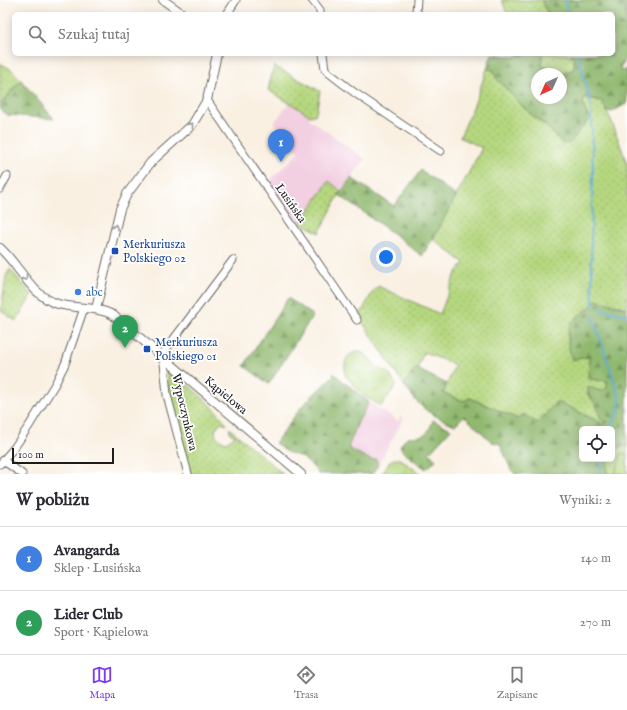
<!DOCTYPE html>
<html lang="pl">
<meta charset="utf-8">
<style>
body{margin:0;font-family:"IM FELL English",serif;background:#f7f7f7;color:#2b2b33}
.controls{position:absolute;right:12px;bottom:12px;display:grid;overflow:hidden;border-radius:6px;box-shadow:0 2px 10px #0003}
.controls button{width:36px;height:36px;display:grid;place-items:center;padding:0;border:0;border-bottom:1px solid #e1e1e2;background:#fff;color:#2b2b33;font:20px sans-serif}
.compass{position:absolute;left:531px;top:68px;width:36px;height:36px;border-radius:50%;background:#fff;box-shadow:0 2px 10px #0003;rotate:225deg}
.scale{position:absolute;left:12px;bottom:10px;width:102px;box-sizing:border-box;padding-left:4px;border:2px solid #1c1c1c;border-top:0;font-size:11px;line-height:14px;white-space:nowrap;color:#1c1c1c;-webkit-text-stroke:3px #fff;paint-order:stroke}
.you{position:absolute;left:386px;top:257px;width:14px;height:14px;margin:-10px;border:3px solid #fff;border-radius:50%;background:#1a73e8;box-shadow:0 0 0 6px #1a73e833}
.badge{display:grid;place-items:center;width:26px;height:26px;border-radius:50%;background:#7c3aed;color:#fff;font-size:13px;font-weight:700}
.pin{position:absolute;translate:-50% -33px;filter:drop-shadow(0 1px 2px #0008)}
.pin::after{content:'';position:absolute;top:21px;width:14px;height:12px;background:inherit;clip-path:polygon(0 0,100% 0,50% 100%)}
.list{margin:0;padding:0;list-style:none}
h2{display:flex;justify-content:space-between;align-items:center;height:52px;margin:0;padding:0 16px;font-size:17px}
h2 small{font-size:13px;font-weight:400;color:#7c7c81}
.list li{display:grid;grid-template-columns:26px 1fr auto;gap:12px;align-items:center;box-sizing:border-box;height:64px;padding:0 16px;border-top:1px solid #e1e1e2}
.list b{display:block;font-size:15px;white-space:nowrap}
.list p{margin:0;font-size:13px;white-space:nowrap;color:#7c7c81}
.list em{font-size:13px;font-style:normal;color:#7c7c81}
.icon{flex:none;width:22px;height:22px;fill:none;stroke:currentColor;stroke-width:2;stroke-linecap:round;stroke-linejoin:round}
.map{position:relative;flex:none;width:627px;height:474px;overflow:hidden}
.search{position:absolute;background:#fff;box-shadow:0 2px 10px #0003;left:12px;right:12px;top:12px;height:44px;display:flex;align-items:center;gap:10px;box-sizing:border-box;padding:0 14px;border-radius:6px;color:#7c7c81;font-size:15px}
.sheet{height:180px;background:#fff}
nav{display:flex;justify-content:space-around;align-items:center;box-sizing:border-box;height:56px;border-top:1px solid #e1e1e2;background:#fff;font-size:11px;color:#7c7c81}
nav a{display:grid;justify-items:center;gap:2px}
nav .on{color:#7c3aed}
.map>svg:first-child{display:block}
.built{fill:#f2cfe1}
.grass{fill:url(#grass-dots);stroke:#687a4e}
.forest{fill:url(#forest-firs);stroke:#566a45;fill-rule:evenodd}
.park{fill:url(#park-crowns);stroke:#687a4e}
.garden{fill:#b5d77f;stroke:#687a4e}
.lines{fill:none;stroke-linecap:round;stroke-linejoin:round}
.stream{stroke:#5eabd7;stroke-width:2}
.minor-casing{stroke:#696661;stroke-width:9}
.tertiary-casing{stroke:#696661;stroke-width:10}
.minor{stroke:#fff;stroke-width:7}
.tertiary{stroke:#fff;stroke-width:8}
.oneway{stroke:#999}
.transit-dot{fill:#1a4fb4;stroke:#fff;stroke-width:1.5}
.shop-dot{fill:#3f7fe0;stroke:#fff;stroke-width:1.5}
.labels{text-anchor:middle;stroke-width:3.5;stroke-linejoin:round;paint-order:stroke}
.street-label{font-size:12px;fill:#1c1c1c;stroke:#fff}
.transit-label{font-size:12px;fill:#164399;stroke:#fff;text-anchor:start}
.shop-label{font-size:12px;fill:#366cbe;stroke:#fff;text-anchor:start}
</style>
<div class="map">
<svg width="627" height="474" viewBox="0 0 627 474">
<defs>
<pattern id="grass-dots" width="8" height="8" patternUnits="userSpaceOnUse"><rect width="8" height="8" fill="#b5d77f"/><path d="M2 2h.1M6 6h.1" fill="none" stroke="#9bb86d" stroke-width="1.8" stroke-linecap="round"/></pattern>
<pattern id="forest-firs" width="22" height="20" patternUnits="userSpaceOnUse"><rect width="22" height="20" fill="#90b86e"/><path d="M5 1l3.5 6h-7zM16 11l3.5 6h-7z" fill="#75955a"/></pattern>
<pattern id="park-crowns" width="20" height="18" patternUnits="userSpaceOnUse"><rect width="20" height="18" fill="#b5d77f"/><path d="M2 6a3 3 0 1 1 6 0M12 15a3 3 0 1 1 6 0" fill="none" stroke="#9bb86d"/></pattern>
</defs>
<rect width="100%" height="100%" fill="#fff"/>
<filter id="ink" filterUnits="userSpaceOnUse"><feTurbulence type="fractalNoise" baseFrequency=".025" numOctaves="2"/><feDisplacementMap in="SourceGraphic" scale="8" xChannelSelector="R" yChannelSelector="G"/><feConvolveMatrix kernelMatrix="1 2 1 2 8 2 1 2 1" color-interpolation-filters="sRGB"/></filter>
<filter id="wash" filterUnits="userSpaceOnUse"><feTurbulence type="fractalNoise" baseFrequency=".012" numOctaves="4" result="noise"/><feDisplacementMap in="SourceGraphic" scale="16" xChannelSelector="R" yChannelSelector="G"/><feGaussianBlur stdDeviation="0.9" result="paint"/><feColorMatrix in="noise" values="0 0 0 0 0 0 0 0 0 0 0 0 0 0 0 0 0 1.4 0 .05"/><feComposite in="paint" operator="in"/></filter>
<g filter="url(#wash)">
<rect width="100%" height="100%" fill="#f9f0e2"/>
<g class="built">
<polygon points="289,103 311,116 309,119 365,159 341,191 328,182 301,222 290,214 267,183 299,152 295,148 292,139 274,123"/>
<polygon points="369,402 398,421 401,416 404,418 378,465 375,459 371,461 348,448 358,422"/>
</g>
<g class="grass">
<polygon points="502,0 541,0 548,14 507,14"/>
<path d="M542 54H571L574 59V69C562 75 554 70 542 66Z"/>
<polygon points="0,63 12,70 21,80 0,105"/>
<polygon points="274,66 320,91 316,114 311,116 268,90"/>
<path d="M487 69 493 70C498 81 507 88 515 97 520 103 525 110 532 115 541 123 550 128 557 138L586 112 583 105V98L593 99 602 101 612 122 627 164V308L596 300 591 307 572 322 589 357 607 381 608 388 601 391 593 399 597 406 601 420 608 422 603 424 567 406 537 423 523 415 518 419 470 398 463 401 443 393 455 365 424 352 417 369 414 370 404 385 359 317 372 293 378 286 440 314 455 275 464 263 433 239 482 148 460 137 474 105Z"/>
<polygon points="329,181 341,191 319,233 301,222"/>
<polygon points="10,269 32,295 16,321 1,311 6,276"/>
<path d="M166 367C187 385 212 402 227 425L220 423 216 428 215 434 220 440 226 442 236 436 231 434 229 428 283 474H190L169 392Z"/>
</g>
<g class="forest">
<path d="M541 0H610L611 1 626 0 627 53 620 70 625 71 627 65V98L626 104 612 112 606 110 602 101 593 99 584 98 583 105 589 119 570 143 563 144 547 126 533 116 520 104 515 98 497 79 493 70 487 69 492 54 514 57 521 54H542V66C554 71 562 75 574 69V59L571 54H613V14H548ZM537 74H561V98H537Z"/>
<polygon points="21,80 54,119 7,115 0,110 0,105"/>
<polygon points="421,170 456,196 433,239 422,256 398,237 339,195 351,178 394,206"/>
<polygon points="288,298 313,315 269,384 244,366"/>
<path d="M596 300 627 308V446L612 450V429H582V459H608L607 474H515L511 470 500 444 492 442 464 416 455 425C427 413 421 409 404 385L414 370 417 369 447 384 443 393 463 401 470 398 518 419 523 414 538 423 556 402 567 406 603 424 608 422 601 420C598 409 596 402 588 395V387L601 391 607 388V381L588 379 589 357 572 360C569 350 564 330 573 321 581 313 590 309 596 300Z"/>
<polygon points="333,373 369,402 358,422 348,448 371,460 376,459 378,465 372,474 318,474 315,469 302,457 287,452 275,443 302,406 334,375"/>
<path d="M433 420 451 429 429 453 436 460 426 469 404 453 400 446 407 437C424 436 427 437 433 420Z"/>
</g>
<g class="park">
<path d="M355 352H360L366 355 378 368 388 372 396 385 381 406 363 395 345 375C345 365 343 357 355 352Z"/>
<polygon points="627,446 627,474 607,474 608,459 612,459 612,450"/>
<polygon points="394,459 400,459 421,474 382,474 390,461"/>
</g>
<polygon class="garden" points="621,453 627,455 627,474 615,474"/>
<g class="lines">
<g class="stream">
<polyline points="565,0 568,14"/>
<polyline points="578,54 591,105 593,171 591,241 593,306"/>
<polyline points="600,309 627,315"/>
<polyline points="593,317 619,396 620,406 610,429"/>
<polyline points="600,474 601,459"/>
</g>
</g>
</g>
<g filter="url(#ink)">
<g class="lines">
<defs>
<g id="minor">
<polyline points="312,0 320,10 320,14"/>
<polyline points="417,0 416,12 419,14"/>
<polyline points="227,14 236,0"/>
<polyline points="323,54 325,69 329,73 355,93 441,151"/>
<polyline points="207,100 357,320"/>
<polyline points="0,189 7,176"/>
<polyline points="4,461 22,474"/>
<polyline points="0,464 14,448 29,426 55,384 65,364 84,308"/>
<polyline points="188,474 167,395 164,363 161,356 233,260"/>
</g>
<g id="tertiary">
<polyline points="163,0 183,14"/>
<path d="M0 248C20 266 31 296 58 304 76 309 96 306 113 315L301 474"/>
<polyline points="96,309 120,209 127,194 151,162 192,125 207,100 217,54"/>
</g>
</defs>
<use href="#minor" class="minor-casing"/>
<use href="#tertiary" class="tertiary-casing"/>
<use href="#minor" class="minor"/>
<use href="#tertiary" class="tertiary"/>
</g>
<defs><path id="oneway-chevron" d="M-2-3.5L2.5 0L-2 3.5" fill="none" stroke-width="1.6" stroke-linecap="round" stroke-linejoin="round"/></defs>
<g class="oneway">
<use href="#oneway-chevron" transform="translate(191 125) rotate(-51)"/>
<use href="#oneway-chevron" transform="translate(115 227) rotate(-76)"/>
<use href="#oneway-chevron" transform="translate(25 278) rotate(51)"/>
</g>
</g>
<g class="transit-dot">
<rect x="111" y="247" width="8" height="8" rx="2"/>
<rect x="143" y="345" width="8" height="8" rx="2"/>
</g>
<circle class="shop-dot" cx="78" cy="292" r="4"/>
<g class="labels">
<g class="street-label">
<text transform="translate(291 203) rotate(55)" y="4">Lusińska</text>
<text transform="translate(226 395) rotate(40)" y="4">Kąpielowa</text>
<text transform="translate(185 412) rotate(77)" y="4">Wypoczynkowa</text>
</g>
<g class="transit-label">
<text x="123" y="248">Merkuriusza<tspan x="123" dy="14">Polskiego 02</tspan></text>
<text x="155" y="346">Merkuriusza<tspan x="155" dy="14">Polskiego 01</tspan></text>
</g>
<g class="shop-label">
<text x="86" y="296">abc</text>
</g>
</g>
</svg>
<div class="controls">
<button><svg class="icon" aria-label="locate" viewBox="0 0 24 24"><circle cx="12" cy="12" r="6"/><path d="M12 2v4M12 18v4M2 12h4M18 12h4"/></svg></button>
</div>
<svg class="compass" viewBox="-18 -18 36 36"><path d="M0-13l5 13h-10z" fill="#e53935"/><path d="M0 13l5-13h-10z" fill="#7c7c81"/></svg>
<div class="scale">100 m</div>
<div class="you"></div>
<div class="pin badge" style="left:281px;top:162px;background:#3f7fe0">1</div>
<div class="pin badge" style="left:125px;top:348px;background:#2e9e5b">2</div>
<div class="search"><svg class="icon" aria-label="search" viewBox="0 0 24 24"><circle cx="10" cy="10" r="6"/><path d="M15 15l6 6"/></svg>Szukaj tutaj</div>
</div>
<section class="sheet">
<h2>W pobliżu<small>Wyniki: 2</small></h2>
<ul class="list">
<li><span class="badge" style="background:#3f7fe0">1</span><div><b>Avangarda</b><p>Sklep · Lusińska</p></div><em>140 m</em></li>
<li><span class="badge" style="background:#2e9e5b">2</span><div><b>Lider Club</b><p>Sport · Kąpielowa</p></div><em>270 m</em></li>
</ul>
</section>
<nav>
<a class="on"><svg class="icon" aria-label="map" viewBox="0 0 24 24"><path d="M3 6l6-2 6 2 6-2v14l-6 2-6-2-6 2zM9 4v14M15 6v14"/></svg>Mapa</a>
<a><svg class="icon" aria-label="directions" viewBox="0 0 24 24"><path d="M12 3l9 9-9 9-9-9zM9 14v-3h6M13 9l2 2-2 2"/></svg>Trasa</a>
<a><svg class="icon" aria-label="saved" viewBox="0 0 24 24"><path d="M7 4h10v16l-5-4-5 4z"/></svg>Zapisane</a>
</nav>
